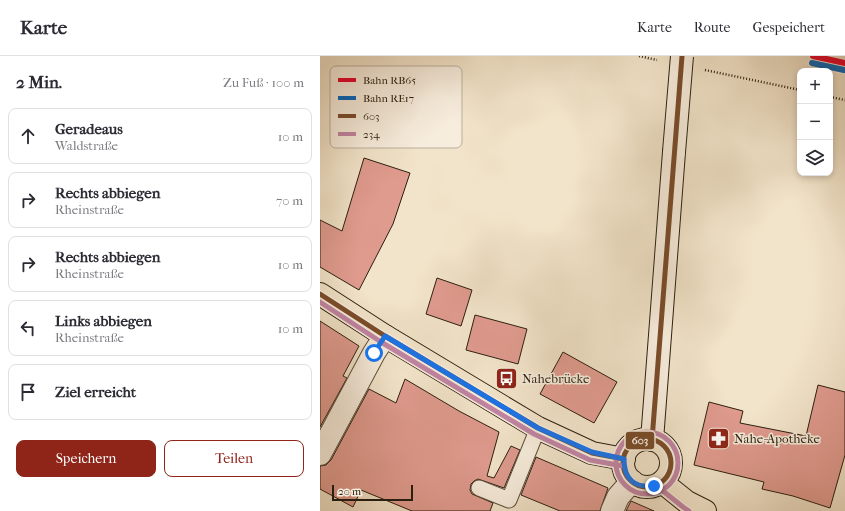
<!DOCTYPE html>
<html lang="de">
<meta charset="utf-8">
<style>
body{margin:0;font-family:"IM FELL French Canon",serif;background:#f7f7f7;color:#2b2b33}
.controls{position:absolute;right:12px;top:12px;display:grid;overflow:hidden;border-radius:8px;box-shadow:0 2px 6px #0003}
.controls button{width:36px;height:36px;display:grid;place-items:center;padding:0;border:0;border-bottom:1px solid #e1e1e2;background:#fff;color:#2b2b33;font:20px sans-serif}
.scale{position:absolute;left:12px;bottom:10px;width:81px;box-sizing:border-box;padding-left:4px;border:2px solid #2b1f0f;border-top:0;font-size:11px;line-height:14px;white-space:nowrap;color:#2b1f0f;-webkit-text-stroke:3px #f7eddd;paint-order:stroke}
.stop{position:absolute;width:12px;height:12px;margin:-9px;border:3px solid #1a73e8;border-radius:50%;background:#fff}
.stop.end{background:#1a73e8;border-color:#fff;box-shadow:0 1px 4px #0008}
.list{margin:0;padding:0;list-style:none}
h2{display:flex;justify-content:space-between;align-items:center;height:52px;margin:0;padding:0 16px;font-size:17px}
h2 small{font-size:13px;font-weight:400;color:#7c7c81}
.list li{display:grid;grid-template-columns:26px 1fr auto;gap:12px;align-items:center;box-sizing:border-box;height:56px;margin:0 8px 8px;padding:0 8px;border:1px solid #e1e1e2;border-radius:8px}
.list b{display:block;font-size:15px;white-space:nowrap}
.list p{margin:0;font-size:13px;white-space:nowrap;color:#7c7c81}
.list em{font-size:13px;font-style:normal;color:#7c7c81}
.actions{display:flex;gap:8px;padding:12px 16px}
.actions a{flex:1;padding:9px 0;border:1px solid #8f2418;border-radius:8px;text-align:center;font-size:14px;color:#8f2418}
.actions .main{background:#8f2418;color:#fff}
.icon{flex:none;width:22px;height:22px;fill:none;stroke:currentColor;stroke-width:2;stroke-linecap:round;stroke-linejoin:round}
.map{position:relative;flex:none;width:525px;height:455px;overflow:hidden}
header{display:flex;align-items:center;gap:24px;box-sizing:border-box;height:56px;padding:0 20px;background:#fff;border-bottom:1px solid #e1e1e2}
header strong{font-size:19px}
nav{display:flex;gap:22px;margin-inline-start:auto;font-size:14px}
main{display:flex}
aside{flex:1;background:#fff}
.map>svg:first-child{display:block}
.building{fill:#e09b8f;stroke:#2b1f0f}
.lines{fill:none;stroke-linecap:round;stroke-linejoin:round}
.lane-casing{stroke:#5d503e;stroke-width:17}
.street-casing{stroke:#5d503e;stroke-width:24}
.secondary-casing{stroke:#2b1f0f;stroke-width:24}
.primary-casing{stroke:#2b1f0f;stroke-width:24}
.path{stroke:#2b1f0f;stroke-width:2.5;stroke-dasharray:1 2;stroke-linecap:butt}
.lane{stroke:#f7eddd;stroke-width:15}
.street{stroke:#f7eddd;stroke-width:22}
.secondary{stroke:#f7eddd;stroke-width:22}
.primary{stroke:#f2e4ca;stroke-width:22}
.secondary-bridge-casing{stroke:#2b1f0f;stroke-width:24;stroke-linecap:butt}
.secondary-bridge{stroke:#f7eddd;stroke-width:22}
.bus-1-casing{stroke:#f7eddd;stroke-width:8}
.bus-2-casing{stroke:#f7eddd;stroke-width:8}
.bus-1{stroke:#7a4b2a;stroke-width:5}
.bus-2{stroke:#c184a4;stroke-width:5}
.rail-1-casing{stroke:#f7eddd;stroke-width:9}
.rail-2-casing{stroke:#f7eddd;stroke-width:9}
.rail-1{stroke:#e4002b;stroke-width:6}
.rail-2{stroke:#0065bd;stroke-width:6}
.route{stroke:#1a73e8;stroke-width:5}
.labels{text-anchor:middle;stroke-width:3;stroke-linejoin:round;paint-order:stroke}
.poi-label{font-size:13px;fill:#2b1f0f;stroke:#f7eddd;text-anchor:start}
.key{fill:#f7eddd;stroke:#baaf9f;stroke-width:1}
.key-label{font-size:11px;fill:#2b1f0f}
.line-badge{stroke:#f7eddd;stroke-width:1.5}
.badge-label{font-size:11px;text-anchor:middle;font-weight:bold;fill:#fff}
</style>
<header>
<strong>Karte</strong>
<nav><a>Karte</a><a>Route</a><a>Gespeichert</a></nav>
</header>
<main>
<aside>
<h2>2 Min.<small>Zu Fuß · 100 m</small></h2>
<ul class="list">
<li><svg class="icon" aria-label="ahead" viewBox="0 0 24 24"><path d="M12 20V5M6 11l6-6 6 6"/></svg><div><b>Geradeaus</b><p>Waldstraße</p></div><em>10 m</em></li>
<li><svg class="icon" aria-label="right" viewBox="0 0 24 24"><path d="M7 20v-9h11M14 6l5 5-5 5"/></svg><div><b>Rechts abbiegen</b><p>Rheinstraße</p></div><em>70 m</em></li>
<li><svg class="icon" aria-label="right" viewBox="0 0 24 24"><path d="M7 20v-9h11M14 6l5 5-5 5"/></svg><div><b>Rechts abbiegen</b><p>Rheinstraße</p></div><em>10 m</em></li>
<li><svg class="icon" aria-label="left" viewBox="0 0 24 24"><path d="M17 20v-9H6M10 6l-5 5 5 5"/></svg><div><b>Links abbiegen</b><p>Rheinstraße</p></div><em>10 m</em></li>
<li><svg class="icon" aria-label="arrive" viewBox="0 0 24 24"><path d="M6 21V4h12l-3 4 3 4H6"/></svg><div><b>Ziel erreicht</b></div></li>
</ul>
<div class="actions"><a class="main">Speichern</a><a>Teilen</a></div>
</aside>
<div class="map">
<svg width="525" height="455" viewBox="0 0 525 455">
<rect width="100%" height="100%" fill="#f2e4ca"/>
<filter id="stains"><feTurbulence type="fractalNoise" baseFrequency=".005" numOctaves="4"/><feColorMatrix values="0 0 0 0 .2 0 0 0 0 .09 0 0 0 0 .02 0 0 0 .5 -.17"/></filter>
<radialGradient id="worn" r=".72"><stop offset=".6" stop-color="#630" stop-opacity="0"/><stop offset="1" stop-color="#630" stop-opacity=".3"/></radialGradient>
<g class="building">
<polygon points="44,102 90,117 73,168 39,234 0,211 0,164 22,175"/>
<polygon points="117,222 152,234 141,270 106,258"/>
<polygon points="155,259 207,273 198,308 146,294"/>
<polygon points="0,265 39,290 23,320 27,322 0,371"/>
<polygon points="243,296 297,326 274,367 220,338"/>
<polygon points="85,323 139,355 179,376 167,420 174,422 191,390 200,394 184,432 158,423 154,425 151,428 150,434 152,438 173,447 170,455 92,455 41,434 33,451 0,433 0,410 6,409 11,404 49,333 76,347"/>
<polygon points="498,329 525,336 525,399 510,452 473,440 442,433 444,426 374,409 389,346 423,355 420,367 486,380"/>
<polygon points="216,401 288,432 280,455 240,455 201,439"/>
<polygon points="311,445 334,455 306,455"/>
</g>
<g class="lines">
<defs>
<polyline id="lane" points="159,432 189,444 218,372"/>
<g id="street">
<polyline points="0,398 54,297 65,280"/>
<polyline points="292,455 298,441 312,425"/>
</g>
<polyline id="secondary" points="332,384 354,96"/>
<g id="primary">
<polyline points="0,238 65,280 218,372 272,397 304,403"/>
<circle cx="327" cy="407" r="24"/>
<polyline points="342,426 367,446 385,455"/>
</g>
</defs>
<use href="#lane" class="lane-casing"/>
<use href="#street" class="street-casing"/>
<use href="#secondary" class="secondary-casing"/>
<use href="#primary" class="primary-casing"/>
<g class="path">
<polyline points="319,0 337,4"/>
<polyline points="385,14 480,34"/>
<polyline points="510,41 525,44"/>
</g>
<use href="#lane" class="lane"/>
<use href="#street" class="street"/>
<use href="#secondary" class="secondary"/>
<use href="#primary" class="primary"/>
<defs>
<polyline id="secondary-bridge" points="354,96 362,0"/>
</defs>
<use href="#secondary-bridge" class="secondary-bridge-casing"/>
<use href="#secondary-bridge" class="secondary-bridge"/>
<defs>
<g id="bus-1">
<polyline points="0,238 65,280 218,372 272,397 304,403"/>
<circle cx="327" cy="407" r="24"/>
<polyline points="332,384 362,0"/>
</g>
<g id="bus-2">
<polyline points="0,246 61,286 214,378 270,404 303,410"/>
<circle cx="327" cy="407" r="31"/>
<polyline points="338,431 363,451 369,455"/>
</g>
</defs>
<use href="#bus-1" class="bus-1-casing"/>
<use href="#bus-2" class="bus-2-casing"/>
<use href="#bus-1" class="bus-1"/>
<use href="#bus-2" class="bus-2"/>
<defs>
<polyline id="rail-1" points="493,0 525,7"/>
<polyline id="rail-2" points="492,7 524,14"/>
</defs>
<use href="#rail-1" class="rail-1-casing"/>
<use href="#rail-2" class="rail-2-casing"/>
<use href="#rail-1" class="rail-1"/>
<use href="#rail-2" class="rail-2"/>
</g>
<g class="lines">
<path class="route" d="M54 297 65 280 218 372 272 396 304 403C304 423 314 432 334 430"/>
</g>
<defs>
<symbol id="bus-square" viewBox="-11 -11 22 22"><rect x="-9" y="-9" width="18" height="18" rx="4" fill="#8f2418" stroke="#f7eddd"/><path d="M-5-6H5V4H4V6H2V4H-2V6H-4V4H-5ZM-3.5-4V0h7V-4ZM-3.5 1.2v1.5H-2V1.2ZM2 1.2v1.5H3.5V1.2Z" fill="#fff"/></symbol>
<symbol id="pharmacy-square" viewBox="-11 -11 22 22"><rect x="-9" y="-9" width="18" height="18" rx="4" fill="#8f2418" stroke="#f7eddd"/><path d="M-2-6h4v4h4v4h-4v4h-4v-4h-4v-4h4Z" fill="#fff"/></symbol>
</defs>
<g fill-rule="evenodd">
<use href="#bus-square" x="174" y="310" width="25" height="25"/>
<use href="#pharmacy-square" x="386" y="370" width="25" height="25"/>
</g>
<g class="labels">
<g class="poi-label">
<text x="202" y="327">Nahebrücke</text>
<text x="414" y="387">Nahe-Apotheke</text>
</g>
</g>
<rect x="10" y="10" width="132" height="82" rx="6" class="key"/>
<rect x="18" y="22" width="18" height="4" fill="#e4002b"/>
<rect x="18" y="40" width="18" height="4" fill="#0065bd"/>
<rect x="18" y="58" width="18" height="4" fill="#7a4b2a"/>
<rect x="18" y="76" width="18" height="4" fill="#c184a4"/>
<g class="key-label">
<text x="43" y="28">Bahn RB65</text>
<text x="43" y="46">Bahn RE17</text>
<text x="43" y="64">603</text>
<text x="43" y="82">234</text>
</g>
<rect class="line-badge" x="305" y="375" width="30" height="19" rx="4" fill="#7a4b2a"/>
<g class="badge-label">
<text x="320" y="388">603</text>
</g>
<rect width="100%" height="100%" filter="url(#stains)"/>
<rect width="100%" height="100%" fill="url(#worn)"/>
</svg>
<div class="controls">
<button>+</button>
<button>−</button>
<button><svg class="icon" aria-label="layers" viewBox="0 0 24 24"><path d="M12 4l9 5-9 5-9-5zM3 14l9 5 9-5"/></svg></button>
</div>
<div class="scale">20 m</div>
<div class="stop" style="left:54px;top:297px"></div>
<div class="stop end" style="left:334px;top:430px"></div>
</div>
</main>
